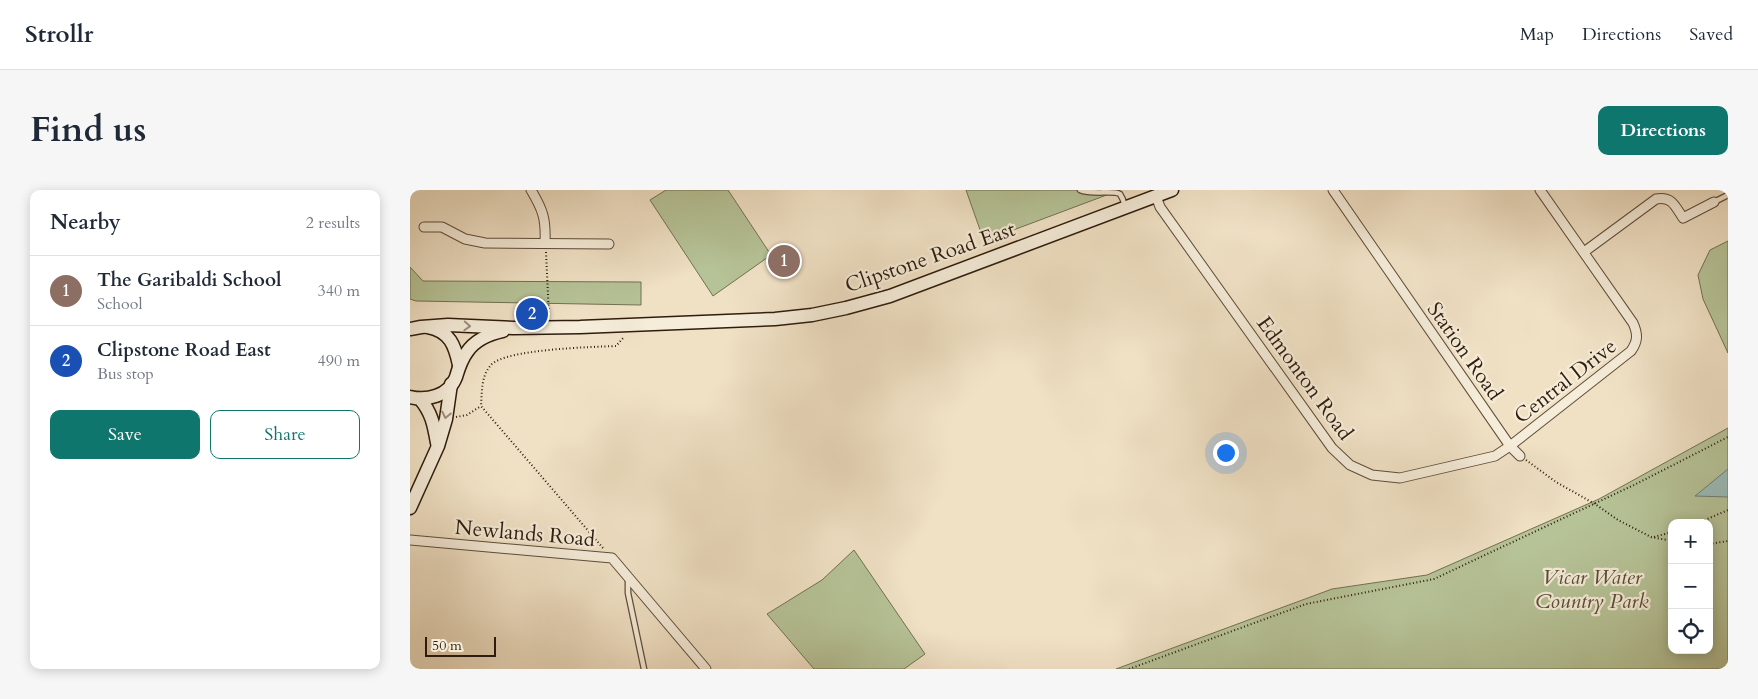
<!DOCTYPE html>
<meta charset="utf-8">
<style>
body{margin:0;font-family:Cardo,serif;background:#f6f6f7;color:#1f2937}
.controls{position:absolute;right:15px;bottom:15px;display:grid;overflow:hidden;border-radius:10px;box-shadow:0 2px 12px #0003}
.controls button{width:45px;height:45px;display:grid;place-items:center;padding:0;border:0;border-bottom:1px solid #e0e1e3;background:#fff;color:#1f2937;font:25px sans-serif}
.scale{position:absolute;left:15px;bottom:12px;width:71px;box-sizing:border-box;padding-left:5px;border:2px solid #2f1c0d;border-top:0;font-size:14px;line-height:18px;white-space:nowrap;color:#2f1c0d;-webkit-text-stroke:4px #f5ecd9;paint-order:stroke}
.you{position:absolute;left:815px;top:262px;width:18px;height:18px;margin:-12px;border:4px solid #fff;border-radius:50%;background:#1a73e8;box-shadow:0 0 0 8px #1a73e833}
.badge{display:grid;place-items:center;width:32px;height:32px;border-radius:50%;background:#0f766e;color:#fff;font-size:16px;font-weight:700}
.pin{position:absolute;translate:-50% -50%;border:2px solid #fff;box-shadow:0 1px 5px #0006}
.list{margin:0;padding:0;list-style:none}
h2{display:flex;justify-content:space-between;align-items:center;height:65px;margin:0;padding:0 20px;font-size:21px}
h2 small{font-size:16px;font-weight:400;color:#747a83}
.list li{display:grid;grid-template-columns:32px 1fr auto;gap:15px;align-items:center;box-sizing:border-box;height:70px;padding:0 20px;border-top:1px solid #e0e1e3}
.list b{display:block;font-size:19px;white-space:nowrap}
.list p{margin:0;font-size:16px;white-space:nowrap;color:#747a83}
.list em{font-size:16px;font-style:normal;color:#747a83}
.actions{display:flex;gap:10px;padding:15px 20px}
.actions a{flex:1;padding:11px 0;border:1px solid #0f766e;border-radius:10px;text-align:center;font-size:18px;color:#0f766e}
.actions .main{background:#0f766e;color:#fff}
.icon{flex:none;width:28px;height:28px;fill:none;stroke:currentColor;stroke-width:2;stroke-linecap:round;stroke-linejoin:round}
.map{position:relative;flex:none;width:1318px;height:479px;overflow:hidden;border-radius:10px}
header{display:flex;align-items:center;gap:30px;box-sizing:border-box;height:70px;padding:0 25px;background:#fff;border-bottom:1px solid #e0e1e3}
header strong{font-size:24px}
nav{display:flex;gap:28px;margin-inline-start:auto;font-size:18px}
.intro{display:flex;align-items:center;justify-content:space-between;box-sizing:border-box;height:120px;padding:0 30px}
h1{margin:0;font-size:35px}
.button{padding:12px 22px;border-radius:10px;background:#0f766e;color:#fff;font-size:18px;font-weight:700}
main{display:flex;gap:30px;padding:0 30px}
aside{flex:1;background:#fff;border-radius:10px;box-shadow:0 2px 12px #0003}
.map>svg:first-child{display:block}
.green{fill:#b6c397;stroke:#727052;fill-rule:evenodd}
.water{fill:#9bbcb9;stroke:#707c74}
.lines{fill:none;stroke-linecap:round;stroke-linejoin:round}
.lane-casing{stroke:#5f4d3b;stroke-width:7}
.street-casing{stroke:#5f4d3b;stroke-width:11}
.secondary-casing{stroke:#2f1c0d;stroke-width:15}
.path{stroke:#2f1c0d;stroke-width:2;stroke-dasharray:1 2.5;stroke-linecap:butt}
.lane{stroke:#f5ecd9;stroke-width:4.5}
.street{stroke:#f5ecd9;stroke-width:9}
.secondary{stroke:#f5ecd9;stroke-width:12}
.oneway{stroke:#9c8e7d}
.labels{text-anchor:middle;stroke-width:4.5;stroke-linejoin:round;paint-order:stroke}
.street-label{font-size:21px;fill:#2f1c0d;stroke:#f5ecd9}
.park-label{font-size:21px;font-style:italic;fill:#584e36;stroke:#f5ecd9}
</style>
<header>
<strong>Strollr</strong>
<nav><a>Map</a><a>Directions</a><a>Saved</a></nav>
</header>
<div class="intro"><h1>Find us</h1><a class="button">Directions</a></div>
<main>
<aside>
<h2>Nearby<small>2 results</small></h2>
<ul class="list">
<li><span class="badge" style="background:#8d6e63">1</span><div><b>The Garibaldi School</b><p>School</p></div><em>340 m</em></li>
<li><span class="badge" style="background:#1a4fb4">2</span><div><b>Clipstone Road East</b><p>Bus stop</p></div><em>490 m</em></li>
</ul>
<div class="actions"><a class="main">Save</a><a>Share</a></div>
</aside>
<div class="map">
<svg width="1318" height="479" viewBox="0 0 1318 479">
<rect width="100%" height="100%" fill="#f0e1c5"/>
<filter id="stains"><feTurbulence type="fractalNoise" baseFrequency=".004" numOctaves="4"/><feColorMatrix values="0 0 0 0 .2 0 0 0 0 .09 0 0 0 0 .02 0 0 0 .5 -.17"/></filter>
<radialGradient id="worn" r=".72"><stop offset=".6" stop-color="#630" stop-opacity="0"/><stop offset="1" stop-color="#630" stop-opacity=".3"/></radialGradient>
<g class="green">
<polygon points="256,0 318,0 361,65 303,106 240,10"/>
<polygon points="556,0 710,0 574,51"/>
<polygon points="1318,51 1318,163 1293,109 1288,85 1300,60"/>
<polygon points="0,77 13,91 231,92 231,115 6,111 0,109"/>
<path d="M1318 238V479H706L922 399 1017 385 1189 309ZM1262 333H1299V460H1262Z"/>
<polygon points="444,360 515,464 494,479 404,479 357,424 412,390"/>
</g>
<polygon class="water" points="1318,279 1318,307 1285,306"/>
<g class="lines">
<defs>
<g id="lane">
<path d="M670 0C681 5 704 0 710 4 712 7 714 12 715 16"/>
<polyline points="1304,12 1318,5"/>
<polyline points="218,390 218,403 234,479"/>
</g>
<g id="street">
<path d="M121 0C133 20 136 29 135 52"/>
<polyline points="923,0 1100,256 1110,266"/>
<path d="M746 6 750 17 922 258 940 275 962 285 990 288 1085 266 1100 256 1221 161C1228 151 1228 144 1223 133L1130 0"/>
<polyline points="14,37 32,37 55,49 75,53 199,54"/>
<path d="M1174 62 1246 9C1262 6 1265 16 1273 28L1304 12"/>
<polyline points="0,350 202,368 296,479"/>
</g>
<g id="secondary">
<path d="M18 137C40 141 45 156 49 175"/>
<polyline points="0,139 11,137 38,135 103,138 170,137 365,129 402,125 436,118 480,106 762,0"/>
<path d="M0 207C17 211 39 206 46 187 49 177 51 170 57 162 65 150 79 144 93 141"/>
<path d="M10 209C22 223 24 236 27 253"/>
<polyline points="0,318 28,256 36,229 41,194"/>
</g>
</defs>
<use href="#lane" class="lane-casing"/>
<use href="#street" class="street-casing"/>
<use href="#secondary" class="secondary-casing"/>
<g class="path">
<polyline points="136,62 139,127"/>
<polyline points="46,227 57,225 71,216"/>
<polyline points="1116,270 1146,292 1185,314 1208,330 1241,347 1262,351"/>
<polyline points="1288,333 1318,320"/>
<polyline points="1244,347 1262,342"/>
<polyline points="1299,354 1318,351"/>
<path d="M193 358 71 216C72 202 71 186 81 175 95 159 183 157 206 156L214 147"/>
<polyline points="719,479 896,414 1024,389 1224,295 1318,247"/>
</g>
<use href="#lane" class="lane"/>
<use href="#street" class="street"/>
<use href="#secondary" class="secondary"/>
</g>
<defs><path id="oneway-chevron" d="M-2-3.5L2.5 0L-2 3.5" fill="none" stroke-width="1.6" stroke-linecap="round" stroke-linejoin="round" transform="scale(1.25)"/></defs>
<g class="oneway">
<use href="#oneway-chevron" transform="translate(57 136) rotate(3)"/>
<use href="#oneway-chevron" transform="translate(36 225) rotate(102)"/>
</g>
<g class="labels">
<g class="street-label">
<text transform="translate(520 67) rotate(-19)" y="7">Clipstone Road East</text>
<text transform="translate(1055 161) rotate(55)" y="7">Station Road</text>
<text transform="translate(895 188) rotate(54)" y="7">Edmonton Road</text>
<text transform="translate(1155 191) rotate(-38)" y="7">Central Drive</text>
<text transform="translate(115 343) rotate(5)" y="7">Newlands Road</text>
</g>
<g class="park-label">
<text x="1182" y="394">Vicar Water<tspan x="1182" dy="24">Country Park</tspan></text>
</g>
</g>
<rect width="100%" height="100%" filter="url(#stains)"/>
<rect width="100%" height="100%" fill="url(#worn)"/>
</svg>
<div class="controls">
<button>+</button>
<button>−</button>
<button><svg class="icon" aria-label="locate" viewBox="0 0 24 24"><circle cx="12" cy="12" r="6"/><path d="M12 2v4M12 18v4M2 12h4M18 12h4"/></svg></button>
</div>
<div class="scale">50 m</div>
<div class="you"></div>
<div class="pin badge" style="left:374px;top:71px;background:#8d6e63">1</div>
<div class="pin badge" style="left:122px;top:124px;background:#1a4fb4">2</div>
</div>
</main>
